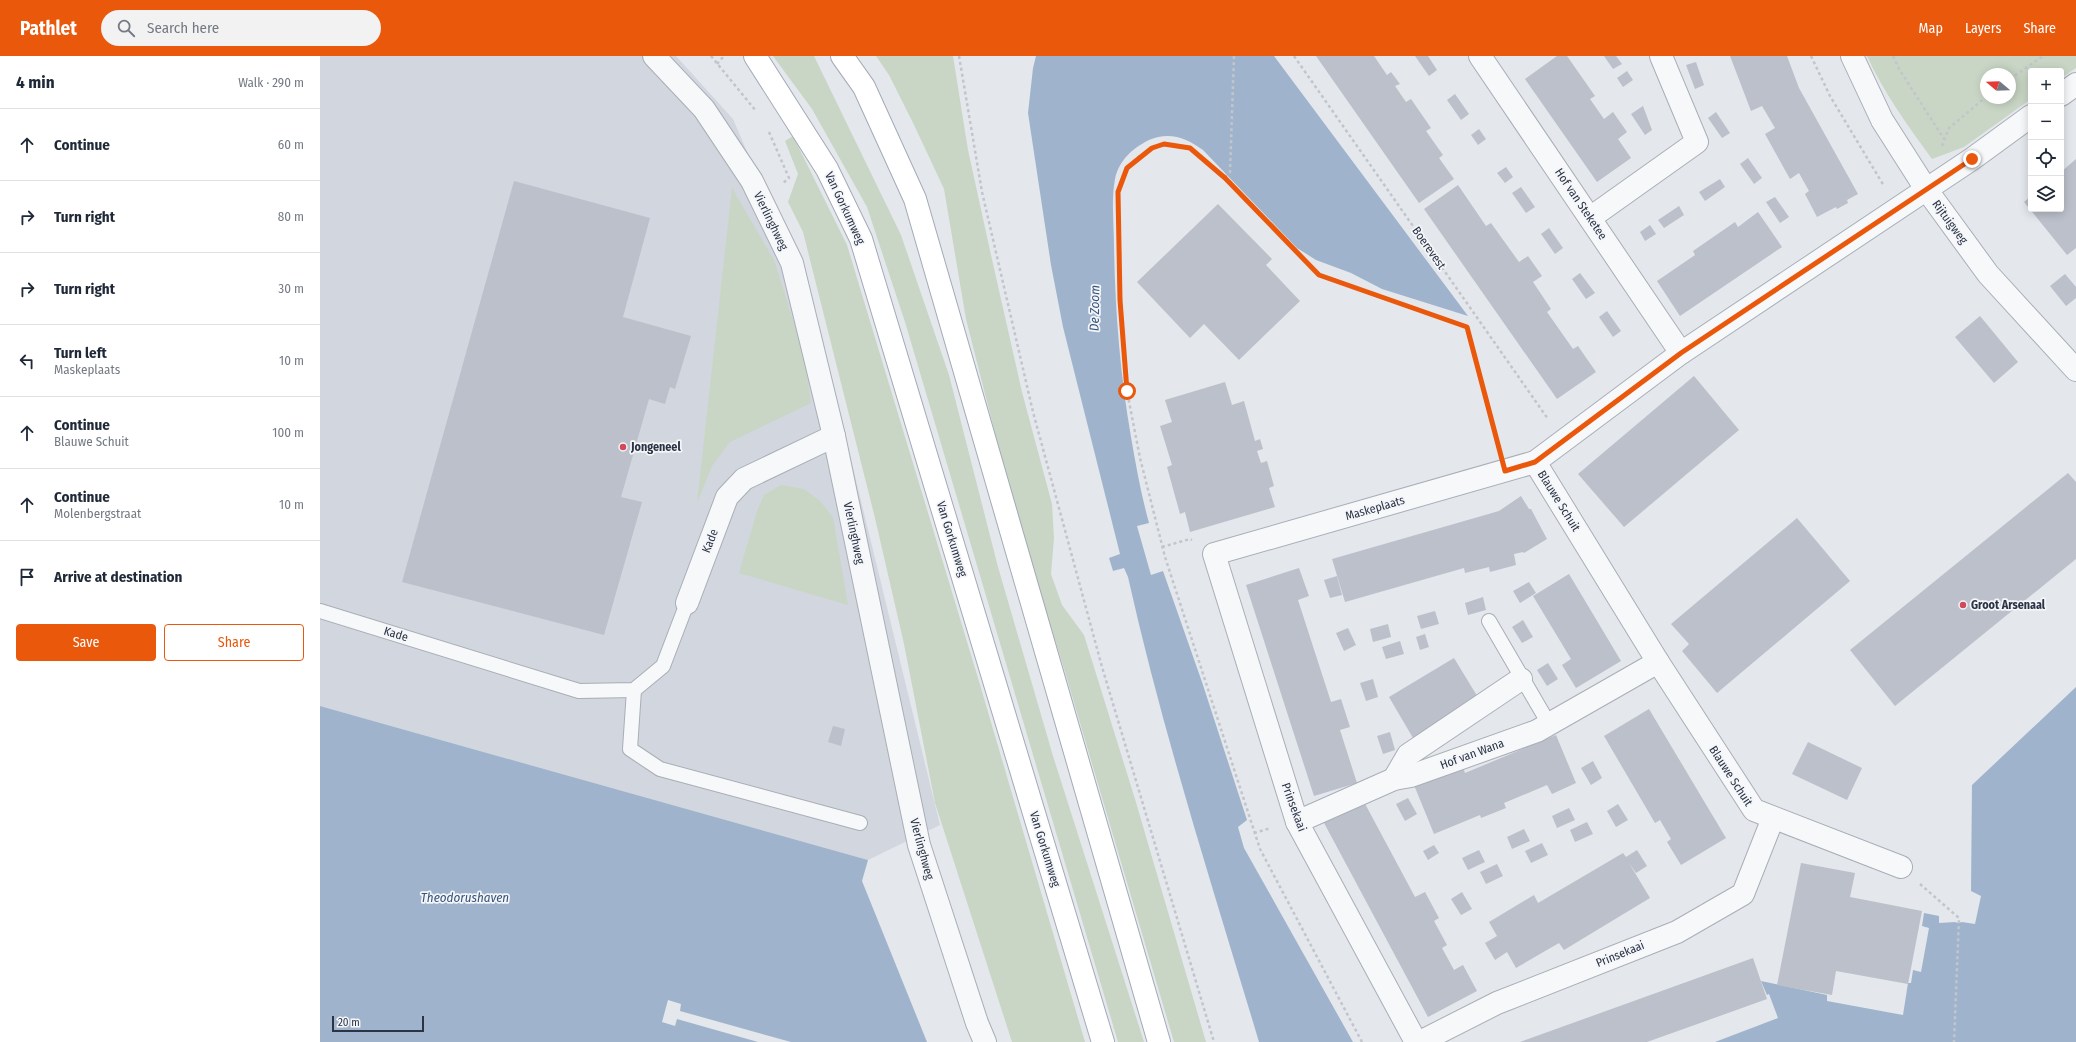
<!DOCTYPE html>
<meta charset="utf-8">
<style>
body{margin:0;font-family:"Fira Sans Condensed",sans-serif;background:#f2f2f3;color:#1f2937}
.controls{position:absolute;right:12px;top:12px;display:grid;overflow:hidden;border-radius:4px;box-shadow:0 2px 10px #0003}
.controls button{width:36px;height:36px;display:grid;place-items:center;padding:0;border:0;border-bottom:1px solid #e0e1e3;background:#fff;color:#1f2937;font:20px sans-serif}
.compass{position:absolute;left:1660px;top:12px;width:36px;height:36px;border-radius:50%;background:#fff;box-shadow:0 2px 10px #0003;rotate:289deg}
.scale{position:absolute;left:12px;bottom:10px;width:92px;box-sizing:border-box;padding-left:4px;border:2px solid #2b3445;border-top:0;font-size:11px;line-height:14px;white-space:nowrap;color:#2b3445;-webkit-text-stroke:3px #f4f6f9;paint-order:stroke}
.stop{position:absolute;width:12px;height:12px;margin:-9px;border:3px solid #ea580c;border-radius:50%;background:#fff}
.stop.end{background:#ea580c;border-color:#fff;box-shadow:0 1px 4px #0008}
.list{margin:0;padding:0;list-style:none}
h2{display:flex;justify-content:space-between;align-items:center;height:52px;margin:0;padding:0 16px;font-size:17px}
h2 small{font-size:13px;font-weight:400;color:#747a83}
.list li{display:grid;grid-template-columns:26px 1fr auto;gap:12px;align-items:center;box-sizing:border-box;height:72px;padding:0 16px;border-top:1px solid #e0e1e3}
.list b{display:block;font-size:15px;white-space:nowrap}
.list p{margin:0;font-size:13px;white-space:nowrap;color:#747a83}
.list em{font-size:13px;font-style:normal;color:#747a83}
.actions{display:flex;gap:8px;padding:12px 16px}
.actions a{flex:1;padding:9px 0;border:1px solid #ea580c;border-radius:4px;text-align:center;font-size:14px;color:#ea580c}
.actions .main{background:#ea580c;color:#fff}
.icon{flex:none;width:22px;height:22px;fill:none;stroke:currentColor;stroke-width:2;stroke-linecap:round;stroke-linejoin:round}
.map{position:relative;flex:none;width:1756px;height:986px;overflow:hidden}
header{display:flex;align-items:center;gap:24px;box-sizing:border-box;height:56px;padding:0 20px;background:#ea580c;color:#fff}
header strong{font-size:19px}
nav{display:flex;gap:22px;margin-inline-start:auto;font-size:14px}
.search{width:280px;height:36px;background:#f2f2f3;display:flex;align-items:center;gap:10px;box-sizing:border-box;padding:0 14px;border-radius:22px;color:#747a83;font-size:15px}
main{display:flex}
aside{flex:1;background:#fff}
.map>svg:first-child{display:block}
.built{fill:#d2d6de}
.green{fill:#c9d6c5;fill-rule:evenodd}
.water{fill:#9fb4cc}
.pier{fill:#e4e7ec}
.building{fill:#bbc0ca}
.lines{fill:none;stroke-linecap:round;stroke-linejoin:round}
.lane-casing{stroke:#a9aeb7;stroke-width:16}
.street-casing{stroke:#a9aeb7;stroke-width:24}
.primary-casing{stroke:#a3abb8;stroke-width:24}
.path{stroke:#c2c5cb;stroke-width:2.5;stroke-dasharray:3 3;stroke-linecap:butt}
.lane{stroke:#f7f8fa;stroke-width:14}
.street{stroke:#f7f8fa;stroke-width:22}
.primary{stroke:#fff;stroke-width:22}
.route{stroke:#ea580c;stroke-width:5}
.poi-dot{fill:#d1495b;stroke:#f4f6f9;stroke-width:1.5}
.labels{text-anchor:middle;stroke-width:3.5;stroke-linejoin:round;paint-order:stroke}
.street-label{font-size:12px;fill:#2b3445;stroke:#f4f6f9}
.poi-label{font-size:12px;font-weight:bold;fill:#2b3445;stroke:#f4f6f9;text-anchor:start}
.water-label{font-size:13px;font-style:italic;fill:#34527a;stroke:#f4f6f9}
</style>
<header>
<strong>Pathlet</strong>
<div class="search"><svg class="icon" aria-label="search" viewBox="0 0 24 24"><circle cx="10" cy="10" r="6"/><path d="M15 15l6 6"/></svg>Search here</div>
<nav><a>Map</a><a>Layers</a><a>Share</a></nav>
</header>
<main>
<aside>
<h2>4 min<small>Walk · 290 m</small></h2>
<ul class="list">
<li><svg class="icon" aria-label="ahead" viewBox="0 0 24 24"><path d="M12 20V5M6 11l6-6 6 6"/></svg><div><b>Continue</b></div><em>60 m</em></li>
<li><svg class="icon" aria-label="right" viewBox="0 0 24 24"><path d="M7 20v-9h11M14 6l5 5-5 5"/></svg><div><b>Turn right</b></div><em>80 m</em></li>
<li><svg class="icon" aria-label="right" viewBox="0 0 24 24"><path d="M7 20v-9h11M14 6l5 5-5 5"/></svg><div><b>Turn right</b></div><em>30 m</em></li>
<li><svg class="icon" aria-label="left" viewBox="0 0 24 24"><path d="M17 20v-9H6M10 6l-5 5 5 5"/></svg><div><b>Turn left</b><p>Maskeplaats</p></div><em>10 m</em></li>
<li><svg class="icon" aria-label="ahead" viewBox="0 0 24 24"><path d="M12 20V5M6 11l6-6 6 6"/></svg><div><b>Continue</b><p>Blauwe Schuit</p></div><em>100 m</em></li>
<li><svg class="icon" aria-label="ahead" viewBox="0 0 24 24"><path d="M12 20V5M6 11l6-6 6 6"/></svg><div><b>Continue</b><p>Molenbergstraat</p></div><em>10 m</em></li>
<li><svg class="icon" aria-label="arrive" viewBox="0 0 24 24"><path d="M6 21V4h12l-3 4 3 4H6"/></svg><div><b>Arrive at destination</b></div></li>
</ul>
<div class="actions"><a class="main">Save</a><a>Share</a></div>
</aside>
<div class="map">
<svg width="1756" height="986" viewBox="0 0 1756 986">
<rect width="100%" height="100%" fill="#e4e7ec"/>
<polygon class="built" points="0,0 356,0 413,63 494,252 620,769 548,804 0,650"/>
<g class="green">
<polygon points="453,0 494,0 581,179 629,319 678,511 733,700 824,986 798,986 585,266 547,151 492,53"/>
<polygon points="556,0 633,0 648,94 671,199 702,336 732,448 734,482 731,518 742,549 764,579 815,743 886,986 854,986 745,616 694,452 646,263 624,133 595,71 569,19"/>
<path d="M1547 0H1756V12L1741 22V15H1711V43L1644 91 1612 103C1588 70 1564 37 1547 0ZM1666 18H1690V42H1666Z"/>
<polygon points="473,80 527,189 658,622 765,986 692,986 615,747 584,588 555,462 483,176 468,146 478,118 465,85"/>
<polygon points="412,132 454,204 484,299 491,347 410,386 392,410 377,447"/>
<polygon points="461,429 484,433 500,445 513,461 528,549 419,517 437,455 444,439"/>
</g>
<g class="water">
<path d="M716 0H954L1148 260 1062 233 1031 217 996 204 977 192 883 94C867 82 849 75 829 84 813 92 799 104 795 123 791 144 794 169 794 190 795 254 800 317 811 381 816 410 821 438 829 467L817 470 831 519 843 515 882 626 927 764 918 771 924 792 1033 986H939C893 832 843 678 808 521L804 512 793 515 789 502 800 498 743 271 731 209 708 57 713 12Z"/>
<polygon points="1756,631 1756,986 1395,986 1458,962 1449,938 1447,939 1441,925 1507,939 1507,945 1583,959 1588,927 1591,927 1593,914 1601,916 1609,872 1602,870 1604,857 1619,860 1619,867 1635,866 1638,867 1642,866 1655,868 1661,840 1651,835 1652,729"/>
<polygon points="0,650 548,804 542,825 607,986 0,986"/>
</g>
<polygon class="pier" points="348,944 361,948 360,955 471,986 438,986 357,963 355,970 342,966"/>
<g class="building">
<polygon points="996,0 1054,0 1067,19 1071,16 1080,28 1075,30 1086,46 1091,43 1111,72 1106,75 1123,99 1119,102 1134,123 1099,147"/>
<polygon points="1095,0 1108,0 1117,14 1109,20"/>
<polygon points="1237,0 1247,0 1275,40 1270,43 1284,63 1293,56 1307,76 1298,83 1311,102 1277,126 1205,23"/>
<polygon points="1284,0 1296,0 1302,8 1293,13"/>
<polygon points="1410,0 1467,0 1479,32 1538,138 1527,144 1528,147 1517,153 1516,151 1497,161 1485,138 1489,135 1479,117 1470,123 1445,78 1455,72 1442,50 1431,55"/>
<polygon points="1376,6 1384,29 1375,33 1366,9"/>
<polygon points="1307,15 1313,24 1303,31 1297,22"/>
<polygon points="1135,38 1149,58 1141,64 1127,44"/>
<polygon points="1323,50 1332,74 1325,79 1311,58"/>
<polygon points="1396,56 1410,77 1402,82 1388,62"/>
<polygon points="1159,73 1166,83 1158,89 1151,79"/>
<polygon points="1428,102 1442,122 1434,128 1420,108"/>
<polygon points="1756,103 1756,192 1747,199 1704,146 1711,140 1711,153 1741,153 1741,116"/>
<polygon points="1186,111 1193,121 1185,127 1177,117"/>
<polygon points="1400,123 1405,131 1385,145 1379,136"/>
<polygon points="194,125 330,162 303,261 371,280 355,333 350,331 345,348 329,343 301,441 322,446 284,579 82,526"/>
<polygon points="1138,129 1166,170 1171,167 1199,206 1208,200 1222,220 1213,226 1231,253 1227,256 1253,293 1258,290 1276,316 1237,343 1104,153"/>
<polygon points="1201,131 1215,151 1206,157 1192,137"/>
<polygon points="1455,141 1469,161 1460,167 1446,146"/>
<polygon points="898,148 952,203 946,209 980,245 919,304 884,268 870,282 817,226"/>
<polygon points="1359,150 1364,159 1344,172 1338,164"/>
<polygon points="1438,156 1462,191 1360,260 1337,225 1375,199 1373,195 1415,166 1418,171"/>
<polygon points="1330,169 1336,178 1325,185 1320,176"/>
<polygon points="1229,172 1243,192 1235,198 1221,178"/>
<polygon points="1260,217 1275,237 1266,243 1252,223"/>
<polygon points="1745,218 1756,231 1756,242 1746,250 1730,230"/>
<polygon points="1287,255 1301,275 1293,281 1279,261"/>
<polygon points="1660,260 1698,306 1674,327 1635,281"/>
<polygon points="1374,320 1419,374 1304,471 1258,418"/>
<polygon points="905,326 912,349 924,345 935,385 940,383 943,393 937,395 941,407 947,405 954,430 949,432 955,451 870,476 865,456 860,458 847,411 852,409 840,370 852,366 845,344"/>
<polygon points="1748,417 1756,426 1756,503 1575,650 1530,594"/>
<polygon points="1201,440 1209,453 1211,453 1227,483 1204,497 1203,496 1194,498 1196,509 1170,516 1169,511 1145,517 1144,512 1025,546 1012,503 1179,455"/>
<polygon points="1477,462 1530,525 1397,637 1362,595 1369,588 1351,568"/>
<polygon points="979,512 989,540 978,544 1011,646 1021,643 1030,671 1020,674 1037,727 994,740 926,529"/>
<polygon points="1249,518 1301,605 1256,632 1242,609 1251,603 1213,540"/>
<polygon points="1017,520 1022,539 1010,542 1004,524"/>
<polygon points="1209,526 1216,537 1200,547 1193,535"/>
<polygon points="1163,541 1166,554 1148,559 1145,547"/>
<polygon points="1115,555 1119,568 1101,573 1097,560"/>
<polygon points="1203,564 1213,581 1202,587 1192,571"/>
<polygon points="1068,568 1071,581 1053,586 1050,573"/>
<polygon points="1028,572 1036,589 1024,595 1016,577"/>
<polygon points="1105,578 1109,591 1100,594 1096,581"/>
<polygon points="1080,585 1084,598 1066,603 1062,591"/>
<polygon points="1134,602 1159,643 1093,682 1069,641"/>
<polygon points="1228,607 1238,623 1227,630 1217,614"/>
<polygon points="1053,623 1058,641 1046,645 1040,627"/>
<polygon points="1329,653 1406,782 1361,809 1347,786 1351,783 1340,764 1335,767 1284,680"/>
<polygon points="513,670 525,673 521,690 508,686"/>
<polygon points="1070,676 1075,694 1063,698 1057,680"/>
<polygon points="1236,679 1256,727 1232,738 1227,729 1184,747 1186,752 1161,762 1160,759 1114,778 1094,729 1142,709 1145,717"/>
<polygon points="1488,686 1542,712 1527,744 1472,718"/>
<polygon points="1273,705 1282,722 1271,729 1261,712"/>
<polygon points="1088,742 1097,758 1085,765 1076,748"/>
<polygon points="1043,744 1095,841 1105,836 1119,862 1114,865 1127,889 1122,892 1134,914 1143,909 1157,935 1108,961 1003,765"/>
<polygon points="1298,748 1308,764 1296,771 1287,755"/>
<polygon points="1249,752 1255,764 1237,772 1232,760"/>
<polygon points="1267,766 1273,778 1255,786 1250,774"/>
<polygon points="1204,773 1210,785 1192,793 1187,781"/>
<polygon points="1222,787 1228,799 1211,807 1205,795"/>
<polygon points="1114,789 1119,797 1108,804 1103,795"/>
<polygon points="1159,794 1165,806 1148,814 1142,802"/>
<polygon points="1317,794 1327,810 1316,817 1309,807 1330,842 1244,894 1239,887 1196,912 1187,896 1175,904 1165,887 1177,880 1169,866 1214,839 1218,847 1303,797 1306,801"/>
<polygon points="1481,807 1535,817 1530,841 1602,855 1588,928 1516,915 1512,939 1457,929"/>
<polygon points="1177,808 1183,820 1166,828 1160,816"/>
<polygon points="1142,836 1152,853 1141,859 1131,843"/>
<polygon points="1433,902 1447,943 1397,961 1327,986 1200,986"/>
</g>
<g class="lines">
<defs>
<g id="lane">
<polyline points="0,555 259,635 314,634 343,610 367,547"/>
<polyline points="1169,565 1229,668"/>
<polyline points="314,634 310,693 340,713 540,767"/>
</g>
<g id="street">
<polyline points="334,0 384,53 432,125 472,207 514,380 599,789 657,967 665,986"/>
<polyline points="1160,0 1361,297"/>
<polyline points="1532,0 1562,64 1606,133 1668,218 1756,314"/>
<polyline points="1741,39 1756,28"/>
<polyline points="1270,162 1377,86 1341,0"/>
<polyline points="367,547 407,441 424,423 514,380"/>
<polyline points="1074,723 1088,699 1201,623"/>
<polyline points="977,766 1074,723 1091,720 1217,675 1338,606"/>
<polyline points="1581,811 1434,754 1338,606 1215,406 1361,297 1652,103 1711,60"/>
<polyline points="1096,986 977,766 894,498 1215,406"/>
<polyline points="1100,986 1177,947 1357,876 1423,838 1453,762"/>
</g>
<g id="primary">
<polyline points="435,0 507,113 541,183 783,986"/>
<polyline points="522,0 544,31 595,143 839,986"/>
</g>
</defs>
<use href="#lane" class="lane-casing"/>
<use href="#street" class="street-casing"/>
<use href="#primary" class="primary-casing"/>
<g class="path">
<polyline points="391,0 436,55"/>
<polyline points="639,0 662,136 713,356 782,611 894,986"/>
<polyline points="974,0 1228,363"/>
<polyline points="1491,0 1510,40 1564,130"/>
<polyline points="1573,0 1579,13 1624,83"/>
<polyline points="397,8 404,0"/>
<polyline points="1690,23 1723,0"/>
<polyline points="449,76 469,122 463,127"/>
<polyline points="1622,90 1629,72 1666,41"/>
<polyline points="905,121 910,116 914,0"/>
<polyline points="842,491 870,483 872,484"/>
<polyline points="934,777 951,772"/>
<polyline points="1600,828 1639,862 1634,986"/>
<polyline points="1042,986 940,793 845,501 820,402 807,335 800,244 798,136 807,112 818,101 833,92 844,88 870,92 905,121 999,219 1147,271 1178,389"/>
</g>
<use href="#lane" class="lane"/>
<use href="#street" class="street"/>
<use href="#primary" class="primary"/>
</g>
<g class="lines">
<polyline class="route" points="807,335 800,244 798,136 807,112 832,92 844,88 870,92 905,122 999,219 1147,271 1185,415 1215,406 1361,297 1652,103"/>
</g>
<g class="poi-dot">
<circle cx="303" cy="391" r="4"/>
<circle cx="1643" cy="549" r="4"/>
</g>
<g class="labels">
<g class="street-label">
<text transform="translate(1261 148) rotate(56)" y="4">Hof van Steketee</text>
<text transform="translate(525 152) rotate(65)" y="4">Van Gorkumweg</text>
<text transform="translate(451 165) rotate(64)" y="4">Vierlinghweg</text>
<text transform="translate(1630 166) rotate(54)" y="4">Rijtuigweg</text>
<text transform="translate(1109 192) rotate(55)" y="4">Boerevest</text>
<text transform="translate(1239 445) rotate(58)" y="4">Blauwe Schuit</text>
<text transform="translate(1055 452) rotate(-16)" y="4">Maskeplaats</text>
<text transform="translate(534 477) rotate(78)" y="4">Vierlinghweg</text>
<text transform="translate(632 483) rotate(73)" y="4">Van Gorkumweg</text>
<text transform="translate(390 485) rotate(-69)" y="4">Kade</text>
<text transform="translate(76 578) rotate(17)" y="4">Kade</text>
<text transform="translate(1152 698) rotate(-20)" y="4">Hof van Wana</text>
<text transform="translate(1411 720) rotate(57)" y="4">Blauwe Schuit</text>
<text transform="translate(974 751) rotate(70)" y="4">Prinsekaai</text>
<text transform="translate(602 793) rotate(75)" y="4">Vierlinghweg</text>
<text transform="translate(725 793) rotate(73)" y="4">Van Gorkumweg</text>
<text transform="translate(1300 898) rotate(-22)" y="4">Prinsekaai</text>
</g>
<g class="poi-label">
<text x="311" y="395">Jongeneel</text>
<text x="1651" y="553">Groot Arsenaal</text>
</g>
<g class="water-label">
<text transform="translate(774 252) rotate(-89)" y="5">De Zoom</text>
<text x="145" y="846">Theodorushaven</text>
</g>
</g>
</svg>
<div class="controls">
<button>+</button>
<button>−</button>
<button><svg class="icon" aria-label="locate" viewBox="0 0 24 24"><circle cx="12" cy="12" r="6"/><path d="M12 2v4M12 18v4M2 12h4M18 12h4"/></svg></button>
<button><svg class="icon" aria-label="layers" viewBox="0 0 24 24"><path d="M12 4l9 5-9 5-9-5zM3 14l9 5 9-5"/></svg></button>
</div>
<svg class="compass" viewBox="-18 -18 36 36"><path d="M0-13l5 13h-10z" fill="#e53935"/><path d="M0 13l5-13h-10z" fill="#747a83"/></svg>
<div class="scale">20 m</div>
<div class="stop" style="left:807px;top:335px"></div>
<div class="stop end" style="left:1652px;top:103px"></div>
</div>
</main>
